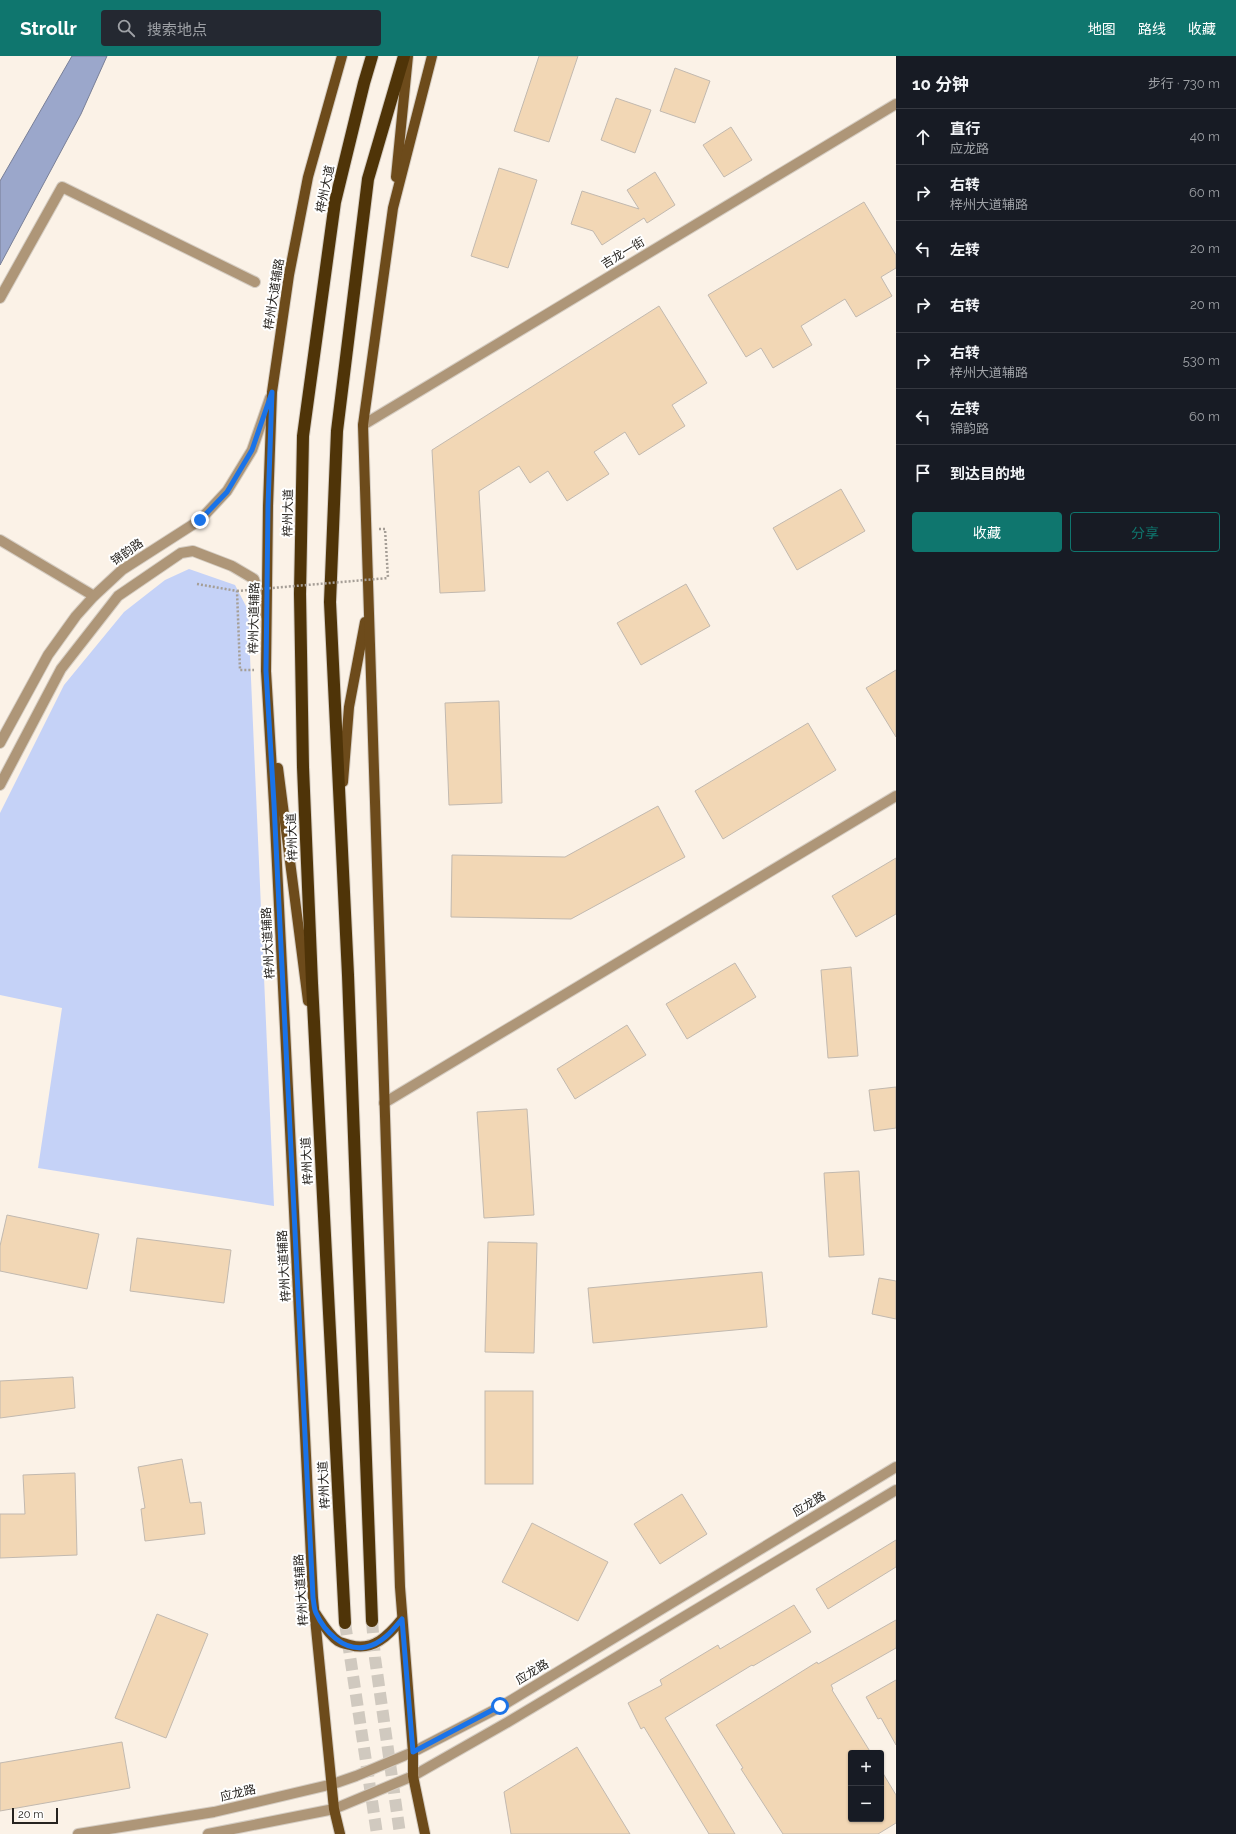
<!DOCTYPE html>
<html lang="zh">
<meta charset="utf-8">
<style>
body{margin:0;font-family:Raleway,"Noto Sans SC",sans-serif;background:#242831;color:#f1f3f6}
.controls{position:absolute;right:12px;bottom:12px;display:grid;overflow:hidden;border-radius:4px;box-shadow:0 1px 3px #0004}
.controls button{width:36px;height:36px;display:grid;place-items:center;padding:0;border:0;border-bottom:1px solid #363941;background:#171b24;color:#f1f3f6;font:20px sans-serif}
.scale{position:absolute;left:12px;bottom:10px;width:46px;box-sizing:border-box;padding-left:4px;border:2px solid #26231f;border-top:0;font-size:11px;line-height:14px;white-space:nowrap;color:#26231f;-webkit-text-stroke:3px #fff;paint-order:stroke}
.stop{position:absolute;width:12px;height:12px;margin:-9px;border:3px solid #1a73e8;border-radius:50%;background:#fff}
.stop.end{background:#1a73e8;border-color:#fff;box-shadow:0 1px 4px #0008}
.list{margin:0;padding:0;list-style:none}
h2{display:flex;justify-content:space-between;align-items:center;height:52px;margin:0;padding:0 16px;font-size:17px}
h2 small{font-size:13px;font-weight:400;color:#9ea1a6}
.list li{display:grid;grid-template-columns:26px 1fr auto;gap:12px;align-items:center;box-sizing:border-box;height:56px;padding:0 16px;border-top:1px solid #363941}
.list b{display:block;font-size:15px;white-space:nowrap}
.list p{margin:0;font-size:13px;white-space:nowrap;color:#9ea1a6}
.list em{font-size:13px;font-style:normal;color:#9ea1a6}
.actions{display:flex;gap:8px;padding:12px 16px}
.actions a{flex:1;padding:9px 0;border:1px solid #0f766e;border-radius:4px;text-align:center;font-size:14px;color:#0f766e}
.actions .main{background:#0f766e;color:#fff}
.icon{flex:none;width:22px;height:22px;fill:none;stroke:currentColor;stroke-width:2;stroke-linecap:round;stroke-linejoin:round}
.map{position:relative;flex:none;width:896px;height:1778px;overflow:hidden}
header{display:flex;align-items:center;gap:24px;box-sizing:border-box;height:56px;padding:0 20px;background:#0f766e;color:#fff}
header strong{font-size:19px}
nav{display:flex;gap:22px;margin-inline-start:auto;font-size:14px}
.search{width:280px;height:36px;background:#242831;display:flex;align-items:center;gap:10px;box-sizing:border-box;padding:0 14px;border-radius:4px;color:#9ea1a6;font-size:15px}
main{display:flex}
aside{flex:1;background:#171b24}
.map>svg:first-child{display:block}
.green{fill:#c5d2f7}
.water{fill:#9ba7cb;stroke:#787f97}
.building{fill:#f2d7b5;stroke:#c2b9af}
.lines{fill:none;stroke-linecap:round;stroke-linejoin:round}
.highway-tunnel{stroke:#d0c9bf;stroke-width:12;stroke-dasharray:12 6;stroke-linecap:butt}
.minor-casing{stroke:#d5cdc3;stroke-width:12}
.major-casing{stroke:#d5cdc3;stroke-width:12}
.highway-casing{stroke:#d5cdc3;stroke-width:14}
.path{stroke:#a59e96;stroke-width:2.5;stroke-dasharray:2 2;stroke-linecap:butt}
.minor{stroke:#ae9678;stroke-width:10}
.major{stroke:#6d4b1b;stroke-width:10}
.highway{stroke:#4f3408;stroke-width:12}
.path-bridge{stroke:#a59e96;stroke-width:2.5;stroke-dasharray:2 2;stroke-linecap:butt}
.route{stroke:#1a73e8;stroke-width:5}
.labels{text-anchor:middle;stroke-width:4;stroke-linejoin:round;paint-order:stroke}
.street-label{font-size:12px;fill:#26231f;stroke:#fff}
</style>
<header>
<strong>Strollr</strong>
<div class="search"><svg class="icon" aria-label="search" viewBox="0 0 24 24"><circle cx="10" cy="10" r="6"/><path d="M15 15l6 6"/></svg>搜索地点</div>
<nav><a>地图</a><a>路线</a><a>收藏</a></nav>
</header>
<main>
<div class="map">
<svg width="896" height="1778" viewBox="0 0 896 1778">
<rect width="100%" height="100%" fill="#fbf2e7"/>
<polygon class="green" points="189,513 235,529 248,554 274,1150 38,1112 62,952 0,939 0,757 64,629 124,556 165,524"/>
<polygon class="water" points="72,0 107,0 81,58 0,209 0,125"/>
<g class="building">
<polygon points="539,0 578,0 549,86 514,75"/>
<polygon points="675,12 710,25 695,67 660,55"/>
<polygon points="616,42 651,54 635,97 601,84"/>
<polygon points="731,71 752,104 724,121 703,89"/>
<polygon points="499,112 537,124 508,212 471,200"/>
<polygon points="655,116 675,149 647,167 644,162 602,189 593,175 571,168 582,135 639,153 627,134"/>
<polygon points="864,146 896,199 896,212 881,221 892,240 856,261 845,243 801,270 812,289 773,312 761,292 746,301 708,239"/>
<polygon points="659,250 707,327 672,349 685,370 639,399 625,376 594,396 609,418 567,445 548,415 530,427 519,410 479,435 485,535 440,537 432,394"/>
<polygon points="841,433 865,475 797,514 773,472"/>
<polygon points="686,528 710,570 641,609 617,567"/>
<polygon points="896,614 896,681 866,632"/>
<polygon points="499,645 502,747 449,749 445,647"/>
<polygon points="808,667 836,714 723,783 695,735"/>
<polygon points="658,750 685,801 571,863 451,861 452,799 565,801"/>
<polygon points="896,802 896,858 856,881 832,840"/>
<polygon points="735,907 756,941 687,983 666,948"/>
<polygon points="851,911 858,1000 828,1002 821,914"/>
<polygon points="627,969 646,999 575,1043 557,1013"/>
<polygon points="896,1031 896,1072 874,1075 869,1034"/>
<polygon points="527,1053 534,1159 484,1162 477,1056"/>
<polygon points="859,1115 864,1199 829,1201 824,1117"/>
<polygon points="7,1159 99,1178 87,1233 0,1215 0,1190"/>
<polygon points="137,1182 231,1194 224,1247 130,1235"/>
<polygon points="488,1186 537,1187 534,1297 485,1296"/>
<polygon points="762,1216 767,1271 593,1287 588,1232"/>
<polygon points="879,1222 896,1225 896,1263 872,1258"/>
<polygon points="73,1321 75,1352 0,1362 0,1325"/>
<rect x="485" y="1335" width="48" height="93"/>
<polygon points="182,1403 190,1447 201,1446 205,1478 145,1485 141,1453 145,1452 138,1411"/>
<polygon points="75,1417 77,1499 0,1502 0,1458 25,1458 23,1419"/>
<polygon points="682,1438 707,1478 660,1508 634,1468"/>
<polygon points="532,1467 608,1506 578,1565 502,1526"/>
<polygon points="896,1484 896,1511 828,1553 816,1533"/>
<polygon points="794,1549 811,1576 753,1610 752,1609 665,1662 735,1778 709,1778 644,1671 641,1673 628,1647 662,1629 660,1624 718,1589 720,1593"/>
<polygon points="157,1558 208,1578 166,1682 115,1662"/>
<polygon points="896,1564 896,1592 831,1629 833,1633 832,1634 871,1697 851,1697 851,1763 881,1763 881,1714 896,1739 896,1767 878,1778 783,1778 741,1713 743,1712 716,1669 817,1606 818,1608"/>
<polygon points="896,1624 896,1689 881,1662 878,1663 866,1641"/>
<polygon points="122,1686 130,1732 0,1755 0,1707"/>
<polygon points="577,1691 630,1778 511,1778 504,1736"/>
</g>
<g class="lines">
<g class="highway-tunnel">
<polyline points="372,1565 375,1602 400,1778"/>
<polyline points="345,1567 377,1778"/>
</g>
<defs>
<g id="minor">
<polyline points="0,242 62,131 255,226"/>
<polyline points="363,369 896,48"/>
<polyline points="0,484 94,540"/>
<polyline points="0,687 48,599 76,560 94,540 122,514 200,464 227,435 252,394 270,342"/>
<polyline points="0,729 61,613 118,540 181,497 193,495 232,510 254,523 266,560"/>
<polyline points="384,1047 896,740"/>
<polyline points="78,1778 214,1756 333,1728 356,1720 413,1696 500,1651 896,1411"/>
<polyline points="208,1778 334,1753 413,1720 508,1666 896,1434"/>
</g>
<g id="major">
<polyline points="396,121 408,0"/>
<polyline points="278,712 308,945"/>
<polyline points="343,726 349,651 365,566"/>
<path d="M316 1558C322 1567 329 1579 338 1585 341 1587 346 1588 350 1589 373 1596 389 1579 402 1563"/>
<polyline points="340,1778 334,1753 313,1542 274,748 266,615 268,450 272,336 289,219 308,121 342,0"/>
<polyline points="425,1778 413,1720 413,1696 400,1531 363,369 393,152 432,0"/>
</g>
<g id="highway">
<polyline points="372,1565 348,919 330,546 337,375 368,123 404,0"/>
<polyline points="345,1567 312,927 303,711 300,538 303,380 335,146 364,27 372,0"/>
</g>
</defs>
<use href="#minor" class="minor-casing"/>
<use href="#major" class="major-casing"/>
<use href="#highway" class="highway-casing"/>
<g class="path">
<polyline points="379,473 385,473 388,522"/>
<polyline points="197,528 237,535 240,614 254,614"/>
</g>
<use href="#minor" class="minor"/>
<use href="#major" class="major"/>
<use href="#highway" class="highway"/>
<polyline class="path-bridge" points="237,535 388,522"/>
</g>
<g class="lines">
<path class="route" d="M200 464 227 436 252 394 272 336 268 450 266 615 274 748 313 1542C314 1547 314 1553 316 1557 324 1575 344 1596 366 1591 382 1588 393 1574 402 1563L413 1696 500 1650"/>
</g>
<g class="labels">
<g class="street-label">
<text transform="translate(325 133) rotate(-78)" y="4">梓州大道</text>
<text transform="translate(623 197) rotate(-31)" y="4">吉龙一街</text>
<text transform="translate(274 238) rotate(-81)" y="4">梓州大道辅路</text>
<text transform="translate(288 457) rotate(-89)" y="4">梓州大道</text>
<text transform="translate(127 496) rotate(-35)" y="4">锦韵路</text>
<text transform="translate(254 562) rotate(-89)" y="4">梓州大道辅路</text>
<text transform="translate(292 781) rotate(-92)" y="4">梓州大道</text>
<text transform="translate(268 887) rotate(-93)" y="4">梓州大道辅路</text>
<text transform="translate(307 1105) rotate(-93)" y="4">梓州大道</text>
<text transform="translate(284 1210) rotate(-93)" y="4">梓州大道辅路</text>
<text transform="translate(324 1429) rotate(-93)" y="4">梓州大道</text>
<text transform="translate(809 1448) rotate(-31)" y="4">应龙路</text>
<text transform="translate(301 1534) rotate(-94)" y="4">梓州大道辅路</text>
<text transform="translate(532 1616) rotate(-31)" y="4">应龙路</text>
<text transform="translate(238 1737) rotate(-13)" y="4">应龙路</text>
</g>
</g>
</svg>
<div class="controls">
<button>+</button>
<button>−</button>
</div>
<div class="scale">20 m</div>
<div class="stop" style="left:500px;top:1650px"></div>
<div class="stop end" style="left:200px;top:464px"></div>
</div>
<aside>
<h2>10 分钟<small>步行 · 730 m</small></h2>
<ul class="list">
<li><svg class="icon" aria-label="ahead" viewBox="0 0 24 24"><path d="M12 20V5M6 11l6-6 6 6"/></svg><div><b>直行</b><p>应龙路</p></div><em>40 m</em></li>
<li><svg class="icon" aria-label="right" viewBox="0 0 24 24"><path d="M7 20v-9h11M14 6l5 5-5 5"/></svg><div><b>右转</b><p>梓州大道辅路</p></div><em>60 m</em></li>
<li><svg class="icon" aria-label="left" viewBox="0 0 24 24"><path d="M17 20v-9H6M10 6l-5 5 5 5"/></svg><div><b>左转</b></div><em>20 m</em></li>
<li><svg class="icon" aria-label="right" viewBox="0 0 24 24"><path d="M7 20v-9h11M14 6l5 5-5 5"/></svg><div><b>右转</b></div><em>20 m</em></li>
<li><svg class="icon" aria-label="right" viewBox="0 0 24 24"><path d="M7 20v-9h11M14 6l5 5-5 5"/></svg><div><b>右转</b><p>梓州大道辅路</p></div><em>530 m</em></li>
<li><svg class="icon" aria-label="left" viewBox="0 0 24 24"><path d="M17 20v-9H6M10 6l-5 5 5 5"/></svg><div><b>左转</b><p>锦韵路</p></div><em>60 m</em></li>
<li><svg class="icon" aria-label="arrive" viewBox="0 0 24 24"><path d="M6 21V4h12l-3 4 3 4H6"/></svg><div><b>到达目的地</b></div></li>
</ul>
<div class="actions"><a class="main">收藏</a><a>分享</a></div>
</aside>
</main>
